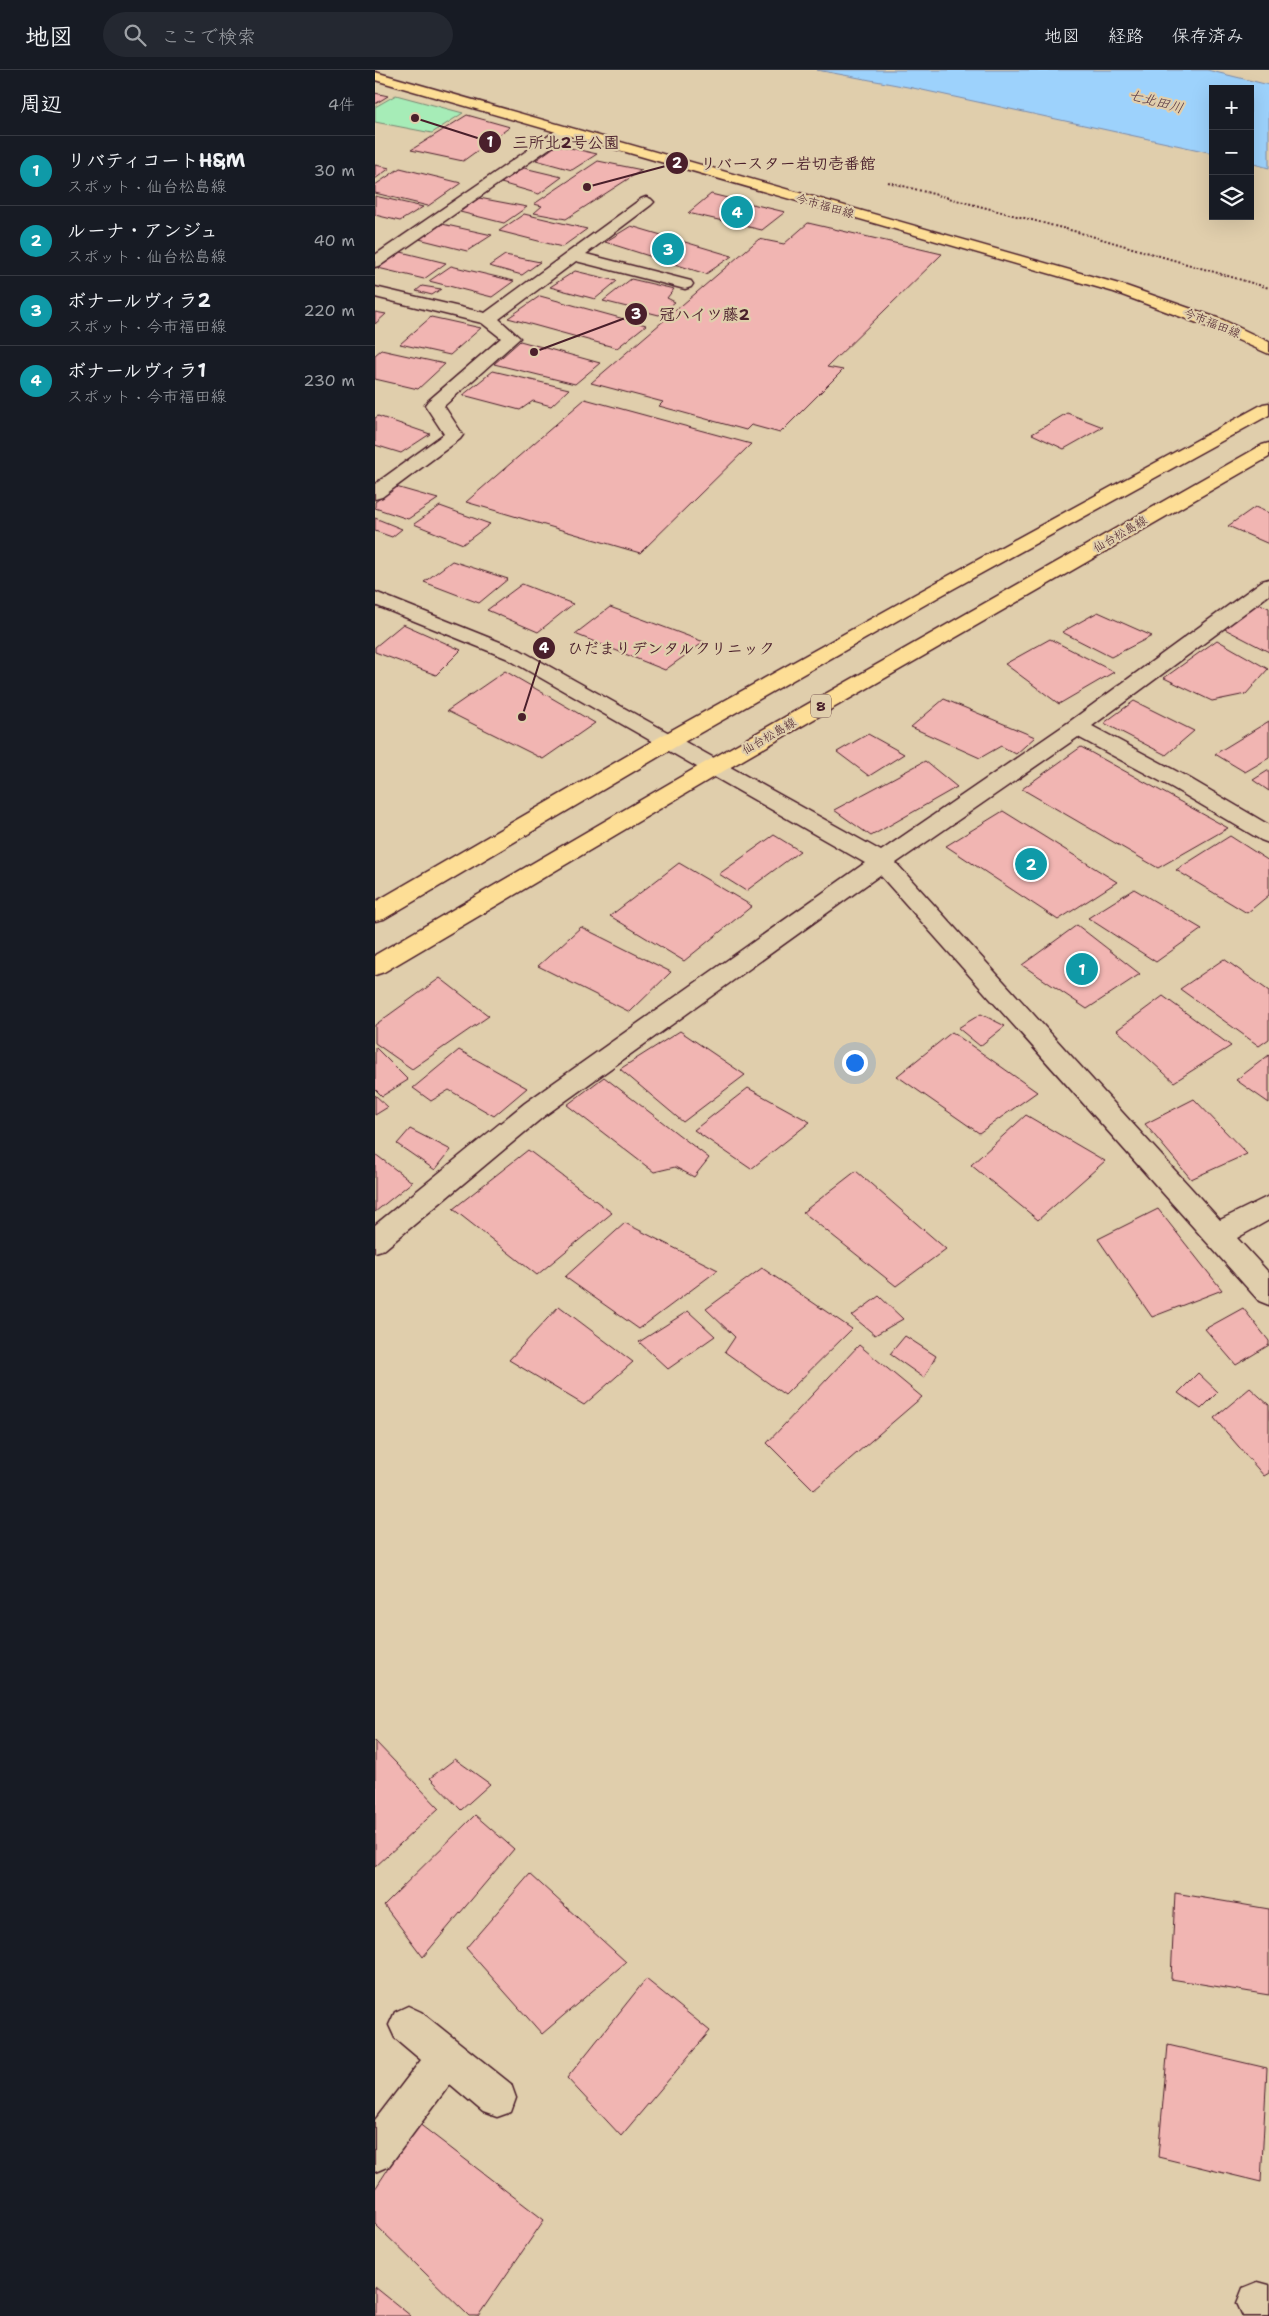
<!DOCTYPE html>
<html lang="ja">
<meta charset="utf-8">
<style>
body{margin:0;font-family:"Shantell Sans","Klee One",sans-serif;background:#242831;color:#f1f3f6}
.controls{position:absolute;right:15px;top:15px;display:grid;overflow:hidden;border-radius:0px;box-shadow:0 5px 20px #0002}
.controls button{width:45px;height:45px;display:grid;place-items:center;padding:0;border:0;border-bottom:1px solid #363941;background:#171b24;color:#f1f3f6;font:25px sans-serif}
.you{position:absolute;left:479px;top:992px;width:18px;height:18px;margin:-12px;border:4px solid #fff;border-radius:50%;background:#1a73e8;box-shadow:0 0 0 8px #1a73e833}
.badge{display:grid;place-items:center;width:32px;height:32px;border-radius:50%;background:#0f766e;color:#fff;font-size:16px;font-weight:700}
.pin{position:absolute;translate:-50% -50%;border:2px solid #fff;box-shadow:0 1px 5px #0006}
.list{margin:0;padding:0;list-style:none}
h2{display:flex;justify-content:space-between;align-items:center;height:65px;margin:0;padding:0 20px;font-size:21px}
h2 small{font-size:16px;font-weight:400;color:#9ea1a6}
.list li{display:grid;grid-template-columns:32px 1fr auto;gap:15px;align-items:center;box-sizing:border-box;height:70px;padding:0 20px;border-top:1px solid #363941}
.list b{display:block;font-size:19px;white-space:nowrap}
.list p{margin:0;font-size:16px;white-space:nowrap;color:#9ea1a6}
.list em{font-size:16px;font-style:normal;color:#9ea1a6}
.icon{flex:none;width:28px;height:28px;fill:none;stroke:currentColor;stroke-width:2;stroke-linecap:round;stroke-linejoin:round}
.map{position:relative;flex:none;width:894px;height:2246px;overflow:hidden}
header{display:flex;align-items:center;gap:30px;box-sizing:border-box;height:70px;padding:0 25px;background:#171b24;border-bottom:1px solid #363941}
header strong{font-size:24px}
nav{display:flex;gap:28px;margin-inline-start:auto;font-size:18px}
.search{width:350px;height:45px;background:#242831;display:flex;align-items:center;gap:12px;box-sizing:border-box;padding:0 18px;border-radius:28px;color:#9ea1a6;font-size:19px}
main{display:flex}
aside{flex:1;background:#171b24}
.map>svg:first-child{display:block}
.green{fill:#a6ecb7;stroke:#788671}
.water{fill:#9dd2fc;stroke:#7c8aa8}
.building{fill:#f1b5b2;stroke:#4a1f2b}
.lines{fill:none;stroke-linecap:round;stroke-linejoin:round}
.minor-casing{stroke:#4a1f2b;stroke-width:3}
.major-casing{stroke:#4a1f2b;stroke-width:3}
.path{stroke:#4a1f2b;stroke-width:2;stroke-dasharray:2 2;stroke-linecap:butt}
.minor{fill:#e0ceac;fill-rule:evenodd}
.major{fill:#fdde96;fill-rule:evenodd}
.labels{text-anchor:middle;stroke-width:4.5;stroke-linejoin:round;paint-order:stroke}
.far-street-label{font-size:12px;fill:#4a1f2b;stroke:#e0ceac}
.far-water-label{font-size:14px;font-style:italic;fill:#523140;stroke:#e0ceac}
.shield{fill:#e0ceac;stroke:#775452;stroke-width:1}
.shield-label{font-size:14px;font-weight:bold;fill:#4a1f2b}
.leader{fill:none;stroke:#4a1f2b;stroke-width:2}
.callout-dot{fill:#4a1f2b;stroke:#e0ceac;stroke-width:2}
.mark-label{font-size:15px;text-anchor:middle;font-weight:bold;fill:#fff}
.callout-label{font-size:16px;text-anchor:middle;font-weight:bold;fill:#4a1f2b;stroke:#e0ceac;stroke-width:4.5;stroke-linejoin:round;paint-order:stroke}
</style>
<header>
<strong>地図</strong>
<div class="search"><svg class="icon" aria-label="search" viewBox="0 0 24 24"><circle cx="10" cy="10" r="6"/><path d="M15 15l6 6"/></svg>ここで検索</div>
<nav><a>地図</a><a>経路</a><a>保存済み</a></nav>
</header>
<main>
<aside>
<h2>周辺<small>4件</small></h2>
<ul class="list">
<li><span class="badge" style="background:#0f9aa8">1</span><div><b>リバティコートH&amp;M</b><p>スポット · 仙台松島線</p></div><em>30 m</em></li>
<li><span class="badge" style="background:#0f9aa8">2</span><div><b>ルーナ・アンジュ</b><p>スポット · 仙台松島線</p></div><em>40 m</em></li>
<li><span class="badge" style="background:#0f9aa8">3</span><div><b>ボナールヴィラ2</b><p>スポット · 今市福田線</p></div><em>220 m</em></li>
<li><span class="badge" style="background:#0f9aa8">4</span><div><b>ボナールヴィラ1</b><p>スポット · 今市福田線</p></div><em>230 m</em></li>
</ul>
</aside>
<div class="map">
<svg width="894" height="2246" viewBox="0 0 894 2246">
<rect width="100%" height="100%" fill="#e0ceac"/>
<filter id="ink" filterUnits="userSpaceOnUse"><feTurbulence type="fractalNoise" baseFrequency=".02" numOctaves="2"/><feDisplacementMap in="SourceGraphic" scale="10" xChannelSelector="R" yChannelSelector="G"/><feConvolveMatrix kernelMatrix="1 2 1 2 8 2 1 2 1" color-interpolation-filters="sRGB"/></filter>
<g filter="url(#ink)">
<polygon class="green" points="21,25 88,43 57,63 0,52 0,37"/>
<polygon class="water" points="442,0 832,0 894,15 894,98 875,93 875,19 838,19 838,83 538,18"/>
<g class="building">
<polygon points="0,23 13,26 0,34"/>
<polygon points="92,45 135,57 88,91 36,80"/>
<polygon points="182,75 222,84 197,100 161,90"/>
<polygon points="223,91 267,100 191,149 159,143 167,136 159,134"/>
<polygon points="0,95 15,98 0,109"/>
<polygon points="25,98 86,113 53,136 0,123 0,115"/>
<polygon points="149,98 187,107 164,124 126,113"/>
<polygon points="336,124 410,142 387,160 313,143"/>
<polygon points="0,126 48,137 25,151 0,145"/>
<polygon points="104,128 152,137 129,153 85,142"/>
<polygon points="149,144 212,159 187,177 124,161"/>
<polygon points="433,153 567,184 452,297 468,300 405,363 376,355 371,360 284,336 288,332 216,313 384,169 409,174"/>
<polygon points="67,154 117,165 92,181 44,169"/>
<polygon points="256,156 357,186 331,204 230,172"/>
<polygon points="26,182 71,193 49,209 3,198"/>
<polygon points="130,185 165,192 147,205 114,196"/>
<polygon points="76,196 139,211 117,227 54,211"/>
<polygon points="200,201 242,211 220,229 175,217"/>
<polygon points="256,209 299,219 292,228 300,232 284,245 228,231"/>
<polygon points="47,216 66,219 57,225 41,221"/>
<polygon points="165,226 271,255 242,278 133,248"/>
<polygon points="0,242 11,244 0,254"/>
<polygon points="56,247 106,258 75,285 25,274"/>
<polygon points="145,271 225,293 200,314 119,294"/>
<polygon points="6,280 70,294 43,319 0,309 0,285"/>
<polygon points="118,301 194,319 176,336 158,331 145,340 88,325"/>
<polygon points="210,329 376,374 265,483 91,432"/>
<polygon points="692,343 728,357 689,379 657,364"/>
<polygon points="3,346 55,364 26,383 0,375 0,348"/>
<polygon points="21,417 63,429 33,449 0,438 0,432"/>
<polygon points="65,436 115,454 88,474 39,454"/>
<polygon points="880,437 894,443 894,474 853,456"/>
<polygon points="0,448 27,459 17,467 0,461"/>
<polygon points="77,491 133,509 104,533 49,512"/>
<polygon points="147,514 198,534 163,562 112,540"/>
<polygon points="883,533 894,538 894,582 846,557"/>
<polygon points="235,537 329,572 290,600 200,564"/>
<polygon points="723,542 777,566 736,587 687,562"/>
<polygon points="28,554 86,580 61,605 0,582 0,577"/>
<polygon points="675,569 739,602 684,634 630,594"/>
<polygon points="842,570 893,599 871,624 837,631 789,608"/>
<polygon points="130,601 220,653 168,689 72,641"/>
<polygon points="569,629 660,667 641,684 626,676 605,688 536,657"/>
<polygon points="759,631 819,661 791,685 729,653"/>
<polygon points="894,651 894,688 870,702 840,684"/>
<polygon points="493,664 529,684 494,706 462,682"/>
<polygon points="706,677 853,758 783,798 647,719"/>
<polygon points="550,691 582,717 496,766 459,740"/>
<polygon points="894,700 894,721 878,710"/>
<polygon points="628,741 742,812 683,850 571,776"/>
<polygon points="399,765 425,781 371,821 344,804"/>
<polygon points="855,766 894,791 894,825 872,843 801,800"/>
<polygon points="304,793 377,836 309,891 235,846"/>
<polygon points="759,819 827,859 781,892 713,848"/>
<polygon points="702,855 765,904 712,939 647,895"/>
<polygon points="206,857 296,902 255,942 163,896"/>
<polygon points="849,889 894,921 894,969 884,976 805,919"/>
<polygon points="65,908 114,946 37,999 0,973 0,955"/>
<polygon points="788,926 856,976 799,1012 742,960"/>
<polygon points="606,944 630,956 605,976 583,958"/>
<polygon points="305,961 370,1005 308,1052 245,999"/>
<polygon points="577,962 662,1022 604,1063 522,1006"/>
<polygon points="0,977 33,1010 7,1026 0,1019"/>
<polygon points="84,980 152,1018 119,1046 74,1020 56,1031 38,1018"/>
<polygon points="894,985 894,1033 861,1010"/>
<polygon points="229,1007 334,1088 319,1107 300,1097 279,1102 192,1035"/>
<polygon points="373,1018 435,1052 376,1099 319,1060"/>
<polygon points="0,1025 13,1037 0,1045"/>
<polygon points="819,1029 872,1084 816,1109 770,1054"/>
<polygon points="651,1045 730,1091 663,1150 596,1095"/>
<polygon points="35,1059 76,1080 60,1100 22,1074"/>
<polygon points="153,1080 237,1143 162,1205 78,1139"/>
<polygon points="0,1084 37,1112 0,1142"/>
<polygon points="481,1101 571,1179 521,1216 428,1142"/>
<polygon points="783,1139 847,1220 777,1247 723,1169"/>
<polygon points="250,1153 343,1200 264,1259 190,1207"/>
<polygon points="387,1198 477,1259 410,1325 350,1282 360,1267 331,1239"/>
<polygon points="504,1226 528,1249 500,1265 477,1246"/>
<polygon points="184,1236 258,1292 209,1335 134,1290"/>
<polygon points="868,1238 894,1271 894,1275 861,1295 830,1259"/>
<polygon points="313,1241 340,1266 293,1299 264,1272"/>
<polygon points="530,1266 561,1286 549,1308 515,1284"/>
<polygon points="484,1275 547,1327 439,1420 392,1373"/>
<polygon points="823,1303 843,1322 826,1339 803,1323"/>
<polygon points="875,1318 894,1335 894,1403 889,1406 839,1348"/>
<polygon points="0,1671 64,1738 0,1797"/>
<polygon points="80,1689 115,1714 86,1740 55,1708"/>
<polygon points="100,1745 139,1779 48,1887 9,1835"/>
<polygon points="155,1804 251,1892 167,1964 91,1878"/>
<polygon points="800,1823 894,1839 894,1925 796,1909"/>
<polygon points="271,1909 335,1961 246,2066 192,2008"/>
<polygon points="793,1975 892,1998 886,2112 783,2087"/>
<polygon points="43,2053 169,2150 103,2246 94,2246 0,2154 0,2119"/>
<polygon points="0,2217 36,2246 0,2246"/>
</g>
<g class="lines">
<defs>
<g id="minor">
<polygon points="190,57 195,58 197,61 195,64 6,195 0,197 0,185 185,58"/>
<polygon points="271,127 276,129 279,132 276,135 211,184 316,211 318,214 316,217 310,219 201,191 124,249 145,268 69,336 88,365 85,369 7,427 0,429 0,414 69,364 50,335 53,331 126,268 107,253 0,227 0,217 110,243 266,129"/>
<polygon points="894,509 894,525 717,656 814,708 894,755 894,773 886,770 798,718 703,667 521,793 845,1150 894,1126 894,1150 862,1168 894,1203 894,1235 884,1231 505,805 168,1047 10,1179 0,1182 0,1155 150,1033 490,793 131,588 0,535 0,522 145,580 506,781 694,652 887,511"/>
<polygon points="33,1936 46,1942 136,2014 141,2028 136,2042 122,2047 108,2042 75,2014 14,2096 0,2102 0,2050 46,1990 20,1968 14,1955 20,1942"/>
<polygon points="883,2212 894,2215 894,2246 868,2246 862,2233 868,2218"/>
</g>
<g id="major">
<polygon points="0,2 751,216 848,250 894,272 894,284 836,258 739,222 0,10"/>
<polygon points="894,333 894,345 567,525 302,676 9,849 0,851 0,832 286,666 553,517 888,334"/>
<polygon points="894,373 894,387 347,702 9,902 0,905 0,885 331,692 887,375"/>
</g>
</defs>
<use href="#minor" class="minor-casing"/>
<use href="#major" class="major-casing"/>
<polyline class="path" points="513,112 706,163 894,218"/>
<use href="#minor" class="minor"/>
<use href="#major" class="major"/>
</g>
</g>
<g class="labels">
<g class="far-street-label">
<text transform="translate(450 136) rotate(16)" y="4">今市福田線</text>
<text transform="translate(837 253) rotate(22)" y="4">今市福田線</text>
<text transform="translate(745 464) rotate(-30)" y="4">仙台松島線</text>
<text transform="translate(394 666) rotate(-30)" y="4">仙台松島線</text>
</g>
<g class="far-water-label">
<text transform="translate(781 31) rotate(15)" y="5">七北田川</text>
</g>
<rect class="shield" x="436" y="624.5" width="20" height="23" rx="4"/>
<g class="shield-label">
<text x="446" y="641">8</text>
</g>
</g>
<path class="leader" d="M40 48L115 72M212 117L302 93M159 282L261 244M147 647L169 578"/>
<g class="callout-dot">
<circle cx="40" cy="48" r="5"/>
<circle cx="212" cy="117" r="5"/>
<circle cx="159" cy="282" r="5"/>
<circle cx="147" cy="647" r="5"/>
<circle cx="115" cy="72" r="12"/>
<circle cx="302" cy="93" r="12"/>
<circle cx="261" cy="244" r="12"/>
<circle cx="169" cy="578" r="12"/>
</g>
<g class="mark-label">
<text x="115" y="77">1</text>
<text x="302" y="98">2</text>
<text x="261" y="249">3</text>
<text x="169" y="583">4</text>
</g>
<g class="callout-label">
<text x="191" y="78">三所北2号公園</text>
<text x="413" y="99">リバースター岩切壱番館</text>
<text x="329" y="250">冠ハイツ藤2</text>
<text x="296" y="584">ひだまりデンタルクリニック</text>
</g>
</svg>
<div class="controls">
<button>+</button>
<button>−</button>
<button><svg class="icon" aria-label="layers" viewBox="0 0 24 24"><path d="M12 4l9 5-9 5-9-5zM3 14l9 5 9-5"/></svg></button>
</div>
<div class="you"></div>
<div class="pin badge" style="left:707px;top:899px;background:#0f9aa8">1</div>
<div class="pin badge" style="left:656px;top:794px;background:#0f9aa8">2</div>
<div class="pin badge" style="left:293px;top:179px;background:#0f9aa8">3</div>
<div class="pin badge" style="left:362px;top:142px;background:#0f9aa8">4</div>
</div>
</main>
